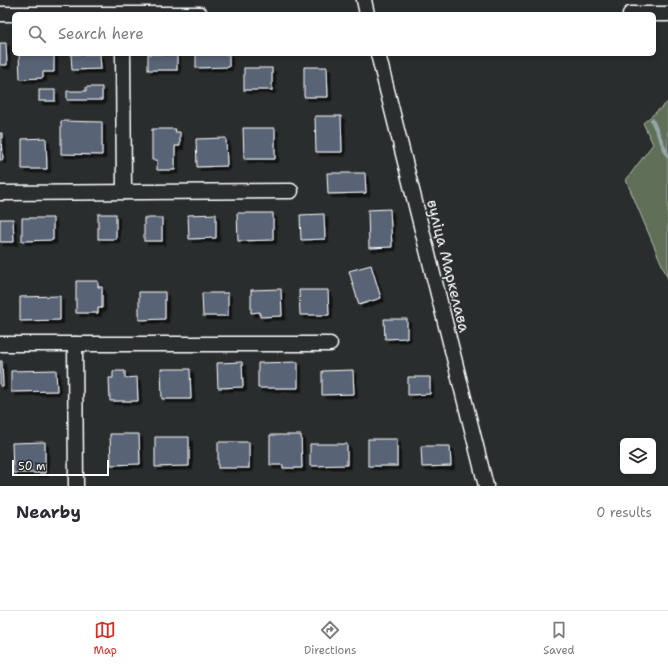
<!DOCTYPE html>
<meta charset="utf-8">
<style>
body{margin:0;font-family:"Shantell Sans",sans-serif;background:#f7f7f7;color:#2b2b33}
.controls{position:absolute;right:12px;bottom:12px;display:grid;overflow:hidden;border-radius:6px;box-shadow:0 2px 6px #0003}
.controls button{width:36px;height:36px;display:grid;place-items:center;padding:0;border:0;border-bottom:1px solid #e1e1e2;background:#fff;color:#2b2b33;font:20px sans-serif}
.scale{position:absolute;left:12px;bottom:10px;width:97px;box-sizing:border-box;padding-left:4px;border:2px solid #fff;border-top:0;font-size:11px;line-height:14px;white-space:nowrap;color:#fff;-webkit-text-stroke:3px #2a2d2e;paint-order:stroke}
.list{margin:0;padding:0;list-style:none}
h2{display:flex;justify-content:space-between;align-items:center;height:52px;margin:0;padding:0 16px;font-size:17px}
h2 small{font-size:13px;font-weight:400;color:#7c7c81}
.icon{flex:none;width:22px;height:22px;fill:none;stroke:currentColor;stroke-width:2;stroke-linecap:round;stroke-linejoin:round}
.map{position:relative;flex:none;width:668px;height:486px;overflow:hidden}
.search{position:absolute;background:#fff;box-shadow:0 2px 6px #0003;left:12px;right:12px;top:12px;height:44px;display:flex;align-items:center;gap:10px;box-sizing:border-box;padding:0 14px;border-radius:6px;color:#7c7c81;font-size:15px}
.sheet{height:124px;background:#fff}
nav{display:flex;justify-content:space-around;align-items:center;box-sizing:border-box;height:56px;border-top:1px solid #e1e1e2;background:#fff;font-size:11px;color:#7c7c81}
nav a{display:grid;justify-items:center;gap:2px}
nav .on{color:#d93025}
.map>svg:first-child{display:block}
.green{fill:#617058;stroke:#b0b8ac}
.lines{fill:none;stroke-linecap:round;stroke-linejoin:round}
.stream{stroke:#94a6aa;stroke-width:4}
.building{fill:#586374;stroke:#fff;filter:url(#shadow)}
.minor-casing{stroke:#fff;stroke-width:17}
.minor{stroke:#2a2d2e;stroke-width:14}
.labels{text-anchor:middle;stroke-width:3;stroke-linejoin:round;paint-order:stroke}
.street-label{font-size:15px;fill:#fff;stroke:#2a2d2e}
</style>
<div class="map">
<svg width="668" height="486" viewBox="0 0 668 486">
<defs>
<filter id="shadow"><feDropShadow dx="3.5" dy="3.5" stdDeviation="0" flood-color="#0009"/></filter>
</defs>
<rect width="100%" height="100%" fill="#2a2d2e"/>
<filter id="ink" filterUnits="userSpaceOnUse"><feTurbulence type="fractalNoise" baseFrequency=".025" numOctaves="2"/><feDisplacementMap in="SourceGraphic" scale="8" xChannelSelector="R" yChannelSelector="G"/><feConvolveMatrix kernelMatrix="1 2 1 2 8 2 1 2 1" color-interpolation-filters="sRGB"/></filter>
<g filter="url(#ink)">
<polygon class="green" points="668,102 668,279 626,180 653,144 643,123"/>
<g class="lines">
<polyline class="stream" points="652,120 668,156"/>
</g>
<g class="building">
<polygon points="0,43 6,43 7,65 0,65"/>
<polygon points="19,54 54,54 54,72 43,72 43,78 20,79"/>
<polygon points="71,54 100,54 101,69 72,70"/>
<rect x="148" y="54" width="29" height="16"/>
<polygon points="196,54 229,54 229,67 196,68"/>
<polygon points="304,67 327,67 328,97 304,97"/>
<rect x="244" y="68" width="28" height="22"/>
<polygon points="86,87 102,87 102,100 67,100 67,91 86,91"/>
<rect x="39" y="90" width="16" height="11"/>
<polygon points="315,116 341,116 342,152 316,152"/>
<polygon points="61,121 102,122 102,155 61,154"/>
<polygon points="243,128 275,128 275,159 244,159"/>
<polygon points="152,129 176,129 175,132 180,132 180,146 175,146 175,170 157,170 157,160 152,160"/>
<polygon points="0,133 2,133 3,160 0,160"/>
<polygon points="46,138 47,169 22,169 22,139"/>
<polygon points="226,138 227,166 197,167 196,139"/>
<polygon points="327,173 365,173 366,193 328,194"/>
<polygon points="390,209 392,247 369,248 368,210"/>
<polygon points="237,213 273,213 273,240 238,241"/>
<rect x="98" y="214" width="18" height="25"/>
<polygon points="216,214 216,238 189,239 188,215"/>
<polygon points="324,214 325,239 301,240 300,215"/>
<polygon points="22,218 53,218 53,240 22,241"/>
<rect x="144" y="218" width="18" height="23"/>
<polygon points="0,219 13,219 14,242 0,242"/>
<polygon points="371,265 381,298 359,305 349,271"/>
<polygon points="76,281 98,281 98,287 102,287 102,308 98,308 98,313 76,313"/>
<polygon points="281,289 282,316 260,317 260,312 251,313 251,290"/>
<polygon points="299,290 328,290 329,315 300,315"/>
<polygon points="139,292 165,292 165,319 139,320"/>
<polygon points="202,293 228,293 228,316 203,316"/>
<polygon points="60,296 60,320 20,321 20,297"/>
<polygon points="384,319 407,319 407,338 385,339"/>
<polygon points="0,361 2,361 3,386 0,386"/>
<polygon points="242,362 243,387 218,388 217,363"/>
<polygon points="298,362 298,388 258,388 258,363"/>
<polygon points="161,369 190,369 191,399 162,399"/>
<polygon points="56,370 57,391 11,392 11,371"/>
<polygon points="353,370 354,394 322,395 322,371"/>
<polygon points="113,371 125,371 125,378 137,377 138,401 110,401 109,378 113,378"/>
<polygon points="408,377 430,377 430,394 408,395"/>
<polygon points="110,434 139,434 140,464 111,465"/>
<polygon points="270,435 301,435 302,468 283,468 283,465 270,465"/>
<polygon points="155,437 189,437 189,466 155,467"/>
<rect x="368" y="439" width="29" height="27"/>
<polygon points="45,442 45,473 13,473 12,443"/>
<rect x="218" y="442" width="31" height="26"/>
<polygon points="310,444 347,444 347,465 310,466"/>
<polygon points="421,446 450,446 451,466 422,467"/>
</g>
<g class="lines">
<defs>
<g id="minor">
<polyline points="364,0 367,14"/>
<polyline points="0,14 200,14"/>
<polyline points="630,14 668,14"/>
<polyline points="123,54 124,192"/>
<polyline points="378,54 486,486"/>
<polyline points="0,193 291,191"/>
<polyline points="0,344 330,344"/>
<polyline points="75,344 76,486"/>
</g>
</defs>
<use href="#minor" class="minor-casing"/>
<use href="#minor" class="minor"/>
</g>
</g>
<g class="labels">
<g class="street-label">
<text transform="translate(448 266) rotate(76)" y="5">вуліца Маркелава</text>
</g>
</g>
</svg>
<div class="controls">
<button><svg class="icon" aria-label="layers" viewBox="0 0 24 24"><path d="M12 4l9 5-9 5-9-5zM3 14l9 5 9-5"/></svg></button>
</div>
<div class="scale">50 m</div>
<div class="search"><svg class="icon" aria-label="search" viewBox="0 0 24 24"><circle cx="10" cy="10" r="6"/><path d="M15 15l6 6"/></svg>Search here</div>
</div>
<section class="sheet">
<h2>Nearby<small>0 results</small></h2>
<ul class="list">
</ul>
</section>
<nav>
<a class="on"><svg class="icon" aria-label="map" viewBox="0 0 24 24"><path d="M3 6l6-2 6 2 6-2v14l-6 2-6-2-6 2zM9 4v14M15 6v14"/></svg>Map</a>
<a><svg class="icon" aria-label="directions" viewBox="0 0 24 24"><path d="M12 3l9 9-9 9-9-9zM9 14v-3h6M13 9l2 2-2 2"/></svg>Directions</a>
<a><svg class="icon" aria-label="saved" viewBox="0 0 24 24"><path d="M7 4h10v16l-5-4-5 4z"/></svg>Saved</a>
</nav>
